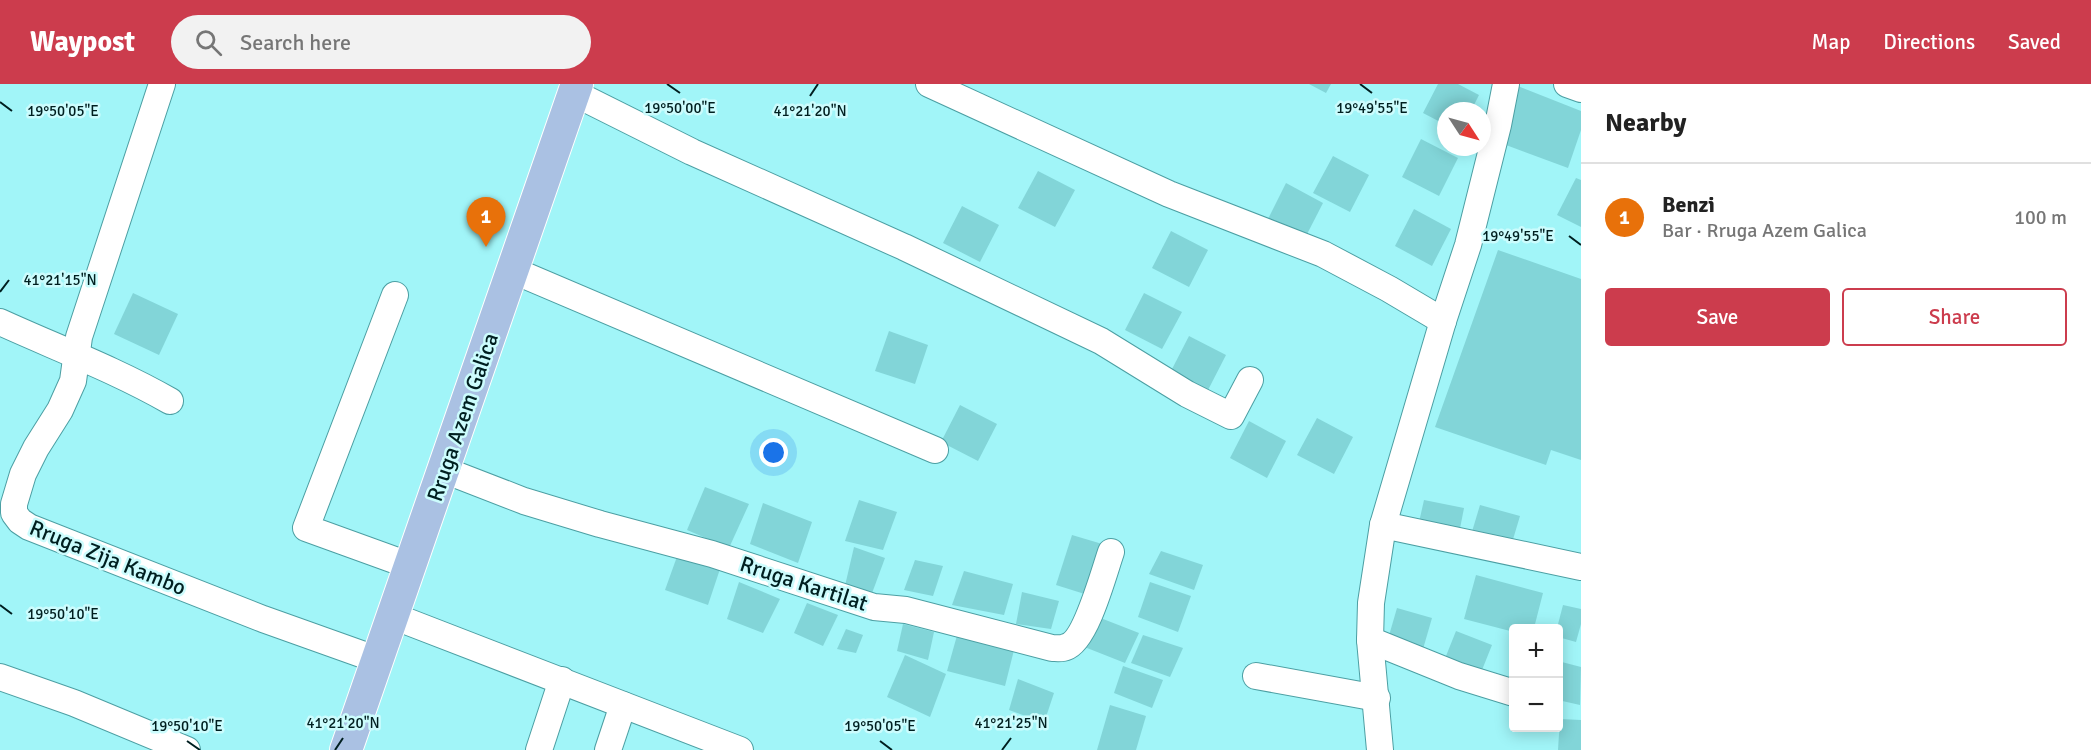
<!DOCTYPE html>
<meta charset="utf-8">
<style>
body{margin:0;font-family:Signika,sans-serif;background:#f2f2f2;color:#222}
.controls{position:absolute;right:18px;bottom:18px;display:grid;overflow:hidden;border-radius:6px;box-shadow:0 3px 15px #0003}
.controls button{width:54px;height:54px;display:grid;place-items:center;padding:0;border:0;border-bottom:2px solid #e0e0e0;background:#fff;color:#222;font:30px sans-serif}
.compass{position:absolute;left:1437px;top:18px;width:54px;height:54px;border-radius:50%;background:#fff;box-shadow:0 3px 15px #0003;rotate:126deg}
.you{position:absolute;left:774px;top:369px;width:21px;height:21px;margin:-15px;border:4px solid #fff;border-radius:50%;background:#1a73e8;box-shadow:0 0 0 9px #1a73e833}
.badge{display:grid;place-items:center;width:39px;height:39px;border-radius:50%;background:#cc3c4d;color:#fff;font-size:20px;font-weight:700}
.pin{position:absolute;translate:-50% -50px;filter:drop-shadow(0 2px 3px #0008)}
.pin::after{content:'';position:absolute;top:32px;width:21px;height:18px;background:inherit;clip-path:polygon(0 0,100% 0,50% 100%)}
.list{margin:0;padding:0;list-style:none}
h2{display:flex;justify-content:space-between;align-items:center;height:78px;margin:0;padding:0 24px;font-size:26px}
h2 small{font-size:20px;font-weight:400;color:#767676}
.list li{display:grid;grid-template-columns:39px 1fr auto;gap:18px;align-items:center;box-sizing:border-box;height:108px;padding:0 24px;border-top:2px solid #e0e0e0}
.list b{display:block;font-size:22px;white-space:nowrap}
.list p{margin:0;font-size:20px;white-space:nowrap;color:#767676}
.list em{font-size:20px;font-style:normal;color:#767676}
.actions{display:flex;gap:12px;padding:18px 24px}
.actions a{flex:1;padding:14px 0;border:2px solid #cc3c4d;border-radius:6px;text-align:center;font-size:21px;color:#cc3c4d}
.actions .main{background:#cc3c4d;color:#fff}
.icon{flex:none;width:33px;height:33px;fill:none;stroke:currentColor;stroke-width:2;stroke-linecap:round;stroke-linejoin:round}
.map{position:relative;flex:none;width:1581px;height:666px;overflow:hidden}
header{display:flex;align-items:center;gap:36px;box-sizing:border-box;height:84px;padding:0 30px;background:#cc3c4d;color:#fff}
header strong{font-size:28px}
nav{display:flex;gap:33px;margin-inline-start:auto;font-size:21px}
.search{width:420px;height:54px;background:#f2f2f2;display:flex;align-items:center;gap:15px;box-sizing:border-box;padding:0 21px;border-radius:33px;color:#767676;font-size:22px}
main{display:flex}
aside{flex:1;background:#fff}
.map>svg:first-child{display:block}
.building{fill:#82d5d8}
.lines{fill:none;stroke-linecap:round;stroke-linejoin:round}
.minor-casing{stroke:#4c9fa3;stroke-width:28}
.major-casing{stroke:#fff;stroke-width:34}
.minor{stroke:#fff;stroke-width:26}
.major{stroke:#aac1e3;stroke-width:32}
.ticks{fill:none;stroke:#001f20;stroke-width:2}
.labels{text-anchor:middle;stroke-width:5;stroke-linejoin:round;paint-order:stroke}
.street-label{font-size:22px;fill:#001f20;stroke:#ccfcfd}
.ticks-label{font-size:15px;text-anchor:middle;fill:#001f20;stroke:#ccfcfd;stroke-width:5;stroke-linejoin:round;paint-order:stroke}
</style>
<header>
<strong>Waypost</strong>
<div class="search"><svg class="icon" aria-label="search" viewBox="0 0 24 24"><circle cx="10" cy="10" r="6"/><path d="M15 15l6 6"/></svg>Search here</div>
<nav><a>Map</a><a>Directions</a><a>Saved</a></nav>
</header>
<main>
<div class="map">
<svg width="1581" height="666" viewBox="0 0 1581 666">
<rect width="100%" height="100%" fill="#a1f5f8"/>
<g class="building">
<polygon points="1309,0 1331,0 1326,9"/>
<polygon points="1438,0 1458,0 1479,11 1471,27 1446,27 1446,41 1423,29"/>
<polygon points="1515,1 1581,27 1581,46 1568,84 1506,61"/>
<polygon points="1421,55 1458,74 1439,112 1402,93"/>
<polygon points="1333,72 1369,91 1350,128 1313,109"/>
<polygon points="1038,87 1075,106 1055,143 1018,124"/>
<polygon points="1576,94 1581,96 1581,143 1557,131"/>
<polygon points="1286,99 1323,119 1304,156 1267,137"/>
<polygon points="962,122 999,141 980,178 943,159"/>
<polygon points="1414,125 1451,145 1432,182 1395,162"/>
<polygon points="1171,147 1208,166 1189,203 1152,184"/>
<polygon points="1498,166 1581,195 1581,376 1551,366 1546,381 1435,343"/>
<polygon points="133,209 178,230 159,271 114,250"/>
<polygon points="1144,209 1182,228 1162,265 1125,246"/>
<polygon points="889,247 928,261 915,300 875,287"/>
<polygon points="1189,252 1226,271 1207,308 1170,289"/>
<polygon points="960,321 997,340 978,377 941,358"/>
<polygon points="1317,334 1353,353 1334,390 1297,371"/>
<polygon points="1249,337 1286,357 1267,394 1230,374"/>
<polygon points="705,403 749,420 729,464 687,446"/>
<polygon points="859,416 897,428 883,466 845,457"/>
<polygon points="1424,416 1464,424 1456,465 1415,456"/>
<polygon points="763,419 812,438 798,479 750,460"/>
<polygon points="1480,421 1520,432 1508,472 1468,461"/>
<polygon points="1072,451 1109,462 1091,512 1056,501"/>
<polygon points="854,463 885,474 871,512 844,506"/>
<polygon points="679,467 721,482 708,521 665,506"/>
<polygon points="1161,467 1203,481 1194,506 1149,490"/>
<polygon points="915,476 943,482 933,512 904,506"/>
<polygon points="964,487 1013,500 1004,531 952,521"/>
<polygon points="1476,491 1543,509 1534,544 1514,544 1514,548 1464,535"/>
<polygon points="739,498 780,515 763,549 727,535"/>
<polygon points="1150,498 1191,512 1178,548 1138,533"/>
<polygon points="1022,508 1059,517 1051,545 1016,540"/>
<polygon points="807,519 838,531 823,562 794,549"/>
<polygon points="1563,521 1581,525 1581,540 1576,558 1558,553 1557,544"/>
<polygon points="1397,524 1432,534 1423,565 1388,555"/>
<polygon points="1098,533 1139,549 1125,579 1082,562"/>
<polygon points="903,540 934,548 928,576 897,567"/>
<polygon points="846,545 863,551 856,569 837,565"/>
<polygon points="1456,547 1492,561 1480,591 1444,577"/>
<polygon points="958,548 1014,566 1005,602 947,587"/>
<polygon points="1143,551 1183,564 1170,593 1131,579"/>
<polygon points="905,571 946,590 930,633 887,613"/>
<polygon points="1558,577 1581,583 1580,621 1558,616"/>
<polygon points="1123,582 1163,596 1152,624 1114,609"/>
<polygon points="1018,595 1054,609 1044,639 1009,626"/>
<polygon points="1110,621 1146,632 1136,666 1097,666"/>
<polygon points="1560,635 1581,636 1581,666 1558,666"/>
</g>
<g class="lines">
<defs>
<g id="minor">
<polyline points="162,0 79,253 73,297 60,326 36,364 23,390 14,420 14,429 20,437 29,443 263,535 378,576"/>
<polyline points="929,0 1169,110 1323,170 1389,205 1443,237"/>
<polyline points="1567,0 1581,5"/>
<polyline points="574,9 692,68 904,163 1101,257 1187,310 1231,332 1250,296"/>
<polyline points="512,186 935,366"/>
<polyline points="395,211 306,444 411,482"/>
<path d="M0 238C57 264 116 286 170 317"/>
<path d="M444 386 524 417 600 440 712 470 874 523 906 526 1052 564C1056 564 1062 565 1066 563 1086 557 1104 488 1111 468"/>
<polyline points="1383,441 1581,483"/>
<polyline points="393,532 740,666"/>
<polyline points="1370,556 1459,592 1514,609"/>
<polyline points="1256,592 1377,614"/>
<polyline points="0,593 74,619 187,666"/>
<polyline points="539,666 562,596"/>
<polyline points="608,666 623,621"/>
<polyline points="1380,666 1370,556 1371,519 1383,441 1443,237 1468,161 1498,41 1506,0"/>
</g>
<polyline id="major" points="346,666 577,0"/>
</defs>
<use href="#minor" class="minor-casing"/>
<use href="#major" class="major-casing"/>
<use href="#minor" class="minor"/>
<use href="#major" class="major"/>
</g>
<path class="ticks" d="M667 0 680 9M1360 0 1372 9M810 12 818 0M0 18 12 27M1569 152 1581 161M0 208 9 196M0 521 12 530M187 657 200 666M880 657 892 666M335 666 343 654M1002 666 1011 654"/>
<g class="labels">
<g class="street-label">
<text transform="translate(462 333) rotate(-71)" y="8">Rruga Azem Galica</text>
<text transform="translate(108 473) rotate(22)" y="8">Rruga Zija Kambo</text>
<text transform="translate(804 499) rotate(18)" y="8">Rruga Kartilat</text>
</g>
</g>
<g class="ticks-label">
<text x="680" y="29">19°50'00"E</text>
<text x="1372" y="29">19°49'55"E</text>
<text x="63" y="32">19°50'05"E</text>
<text x="810" y="32">41°21'20"N</text>
<text x="1518" y="157">19°49'55"E</text>
<text x="60" y="201">41°21'15"N</text>
<text x="63" y="535">19°50'10"E</text>
<text x="343" y="644">41°21'20"N</text>
<text x="1011" y="644">41°21'25"N</text>
<text x="187" y="647">19°50'10"E</text>
<text x="880" y="647">19°50'05"E</text>
</g>
</svg>
<div class="controls">
<button>+</button>
<button>−</button>
</div>
<svg class="compass" viewBox="-18 -18 36 36"><path d="M0-13l5 13h-10z" fill="#e53935"/><path d="M0 13l5-13h-10z" fill="#767676"/></svg>
<div class="you"></div>
<div class="pin badge" style="left:486px;top:163px;background:#e8710a">1</div>
</div>
<aside>
<h2>Nearby<small></small></h2>
<ul class="list">
<li><span class="badge" style="background:#e8710a">1</span><div><b>Benzi</b><p>Bar · Rruga Azem Galica</p></div><em>100 m</em></li>
</ul>
<div class="actions"><a class="main">Save</a><a>Share</a></div>
</aside>
</main>
